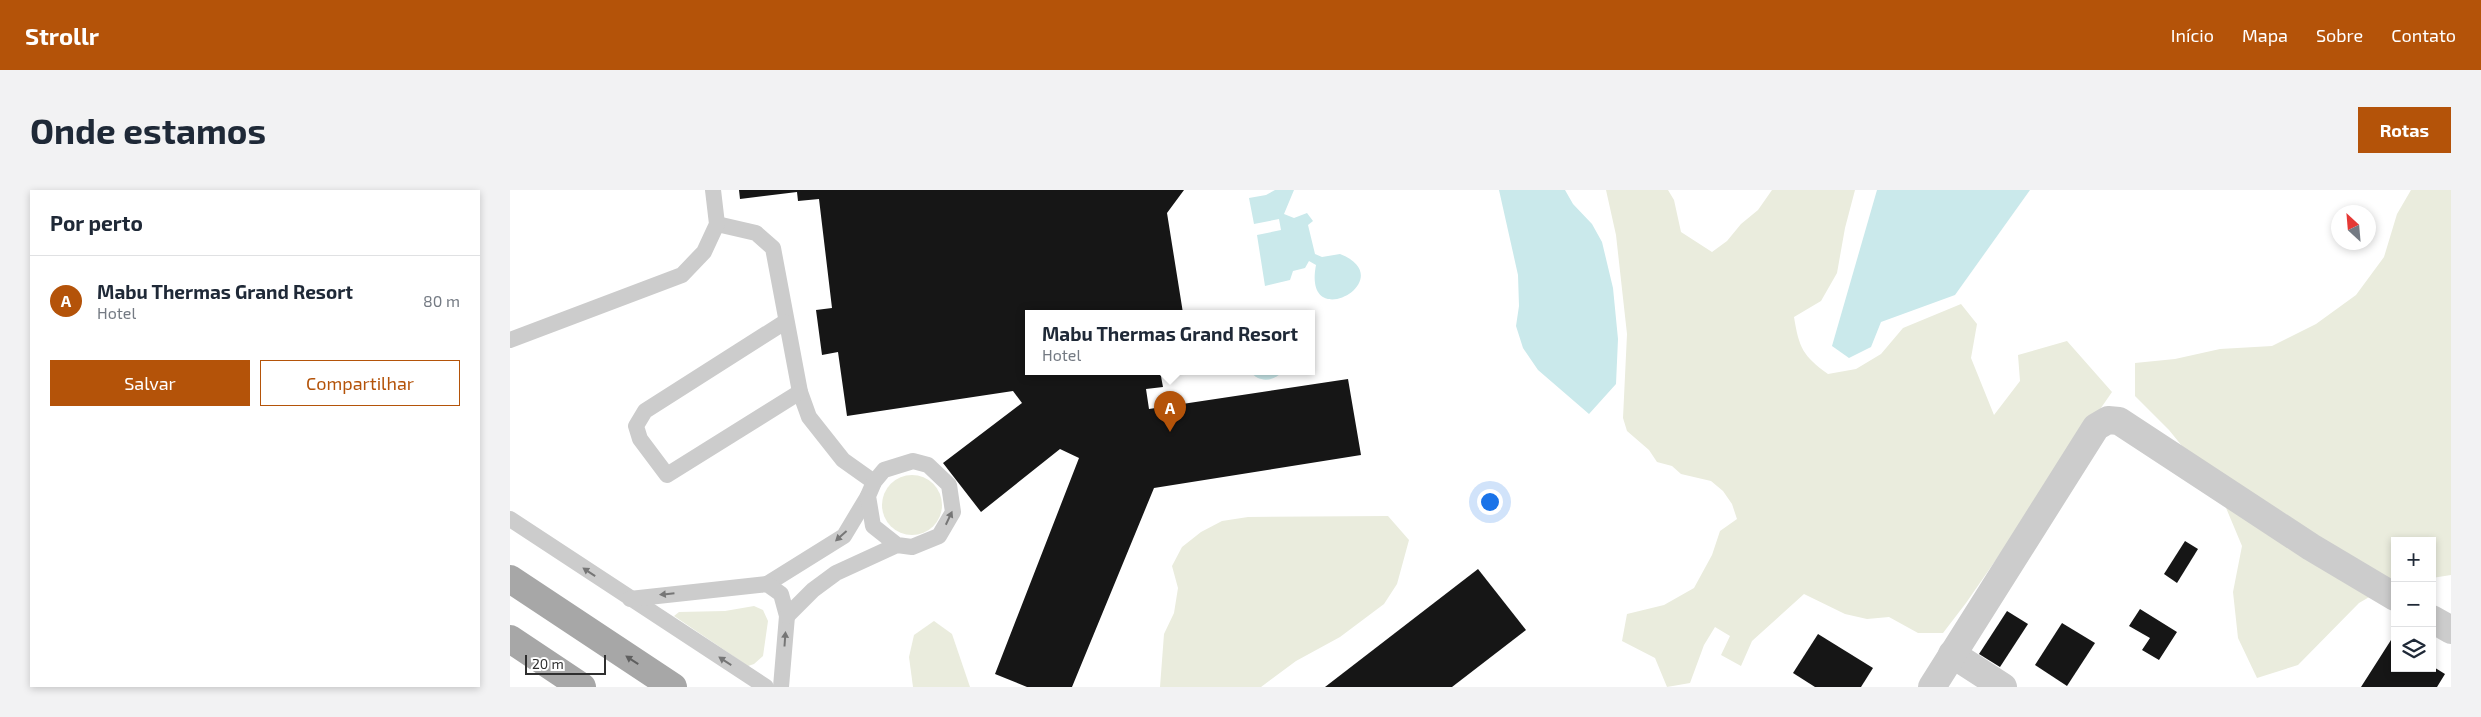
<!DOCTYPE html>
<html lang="pt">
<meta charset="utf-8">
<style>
body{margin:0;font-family:"Exo 2",sans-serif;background:#f2f2f3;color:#1f2937}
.controls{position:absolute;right:15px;bottom:15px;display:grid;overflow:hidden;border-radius:0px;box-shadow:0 2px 8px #0003}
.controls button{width:45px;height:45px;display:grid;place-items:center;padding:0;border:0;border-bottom:1px solid #e0e1e3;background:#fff;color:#1f2937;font:25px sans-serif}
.compass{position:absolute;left:1821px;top:15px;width:45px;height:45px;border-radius:50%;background:#fff;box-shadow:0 2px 8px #0003;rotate:334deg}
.scale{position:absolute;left:15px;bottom:12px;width:81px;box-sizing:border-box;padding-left:5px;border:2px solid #2f2f2f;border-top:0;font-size:14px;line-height:18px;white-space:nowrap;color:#2f2f2f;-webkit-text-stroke:4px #fff;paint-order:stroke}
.you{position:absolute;left:979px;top:311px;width:18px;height:18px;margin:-12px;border:4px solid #fff;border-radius:50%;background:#1a73e8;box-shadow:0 0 0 8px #1a73e833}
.badge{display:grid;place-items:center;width:32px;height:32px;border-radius:50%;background:#b45309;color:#fff;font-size:16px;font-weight:700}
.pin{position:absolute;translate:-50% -41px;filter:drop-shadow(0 1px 2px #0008)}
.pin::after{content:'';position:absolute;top:26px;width:18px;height:15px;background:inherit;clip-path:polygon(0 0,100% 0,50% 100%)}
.popup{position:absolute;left:515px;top:120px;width:290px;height:65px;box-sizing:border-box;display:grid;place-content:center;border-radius:0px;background:#fff;filter:drop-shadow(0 1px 4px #0005);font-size:16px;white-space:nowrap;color:#747a83}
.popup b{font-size:19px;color:#1f2937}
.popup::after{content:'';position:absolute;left:50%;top:100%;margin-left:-10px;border:10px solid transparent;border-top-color:#fff}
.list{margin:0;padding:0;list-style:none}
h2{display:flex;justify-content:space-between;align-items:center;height:65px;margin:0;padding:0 20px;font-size:21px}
h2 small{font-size:16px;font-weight:400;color:#747a83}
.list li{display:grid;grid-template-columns:32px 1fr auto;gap:15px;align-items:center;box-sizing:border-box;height:90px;padding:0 20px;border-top:1px solid #e0e1e3}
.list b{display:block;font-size:19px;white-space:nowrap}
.list p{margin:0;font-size:16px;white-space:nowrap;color:#747a83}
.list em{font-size:16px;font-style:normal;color:#747a83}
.actions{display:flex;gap:10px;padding:15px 20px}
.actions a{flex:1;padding:11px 0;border:1px solid #b45309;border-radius:0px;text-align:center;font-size:18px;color:#b45309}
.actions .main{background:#b45309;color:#fff}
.icon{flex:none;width:28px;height:28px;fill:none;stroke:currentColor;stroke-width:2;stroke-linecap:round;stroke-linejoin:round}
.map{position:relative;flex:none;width:1941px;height:497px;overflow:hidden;border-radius:0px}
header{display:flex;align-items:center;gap:30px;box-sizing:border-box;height:70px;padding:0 25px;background:#b45309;color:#fff}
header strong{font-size:24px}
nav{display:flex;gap:28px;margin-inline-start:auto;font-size:18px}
.intro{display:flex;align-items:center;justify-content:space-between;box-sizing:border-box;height:120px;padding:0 30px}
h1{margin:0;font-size:35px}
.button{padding:12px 22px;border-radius:0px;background:#b45309;color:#fff;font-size:18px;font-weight:700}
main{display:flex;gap:30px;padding:0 30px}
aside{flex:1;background:#fff;border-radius:0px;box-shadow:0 2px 8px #0003}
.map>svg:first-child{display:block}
.green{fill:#eaecdd}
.water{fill:#cae9eb}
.building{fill:#161616}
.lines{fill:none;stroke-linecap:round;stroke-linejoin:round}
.lane{stroke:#ccc;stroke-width:16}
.street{stroke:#ccc;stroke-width:28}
.primary{stroke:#a7a7a7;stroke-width:28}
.oneway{fill:#767676}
.oneway2{fill:#5f5f5f}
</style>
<header>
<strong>Strollr</strong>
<nav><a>Início</a><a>Mapa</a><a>Sobre</a><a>Contato</a></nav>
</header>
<div class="intro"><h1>Onde estamos</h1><a class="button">Rotas</a></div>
<main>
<aside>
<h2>Por perto<small></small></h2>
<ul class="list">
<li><span class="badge">A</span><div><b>Mabu Thermas Grand Resort</b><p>Hotel</p></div><em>80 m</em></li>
</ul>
<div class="actions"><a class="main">Salvar</a><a>Compartilhar</a></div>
</aside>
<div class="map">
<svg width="1941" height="497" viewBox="0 0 1941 497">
<rect width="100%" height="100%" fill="#fff"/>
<g class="green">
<path d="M1096 0H1158L1164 10 1171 42 1202 62 1217 51 1231 34 1248 20 1262 0H1345L1335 38 1327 83 1311 111 1284 127C1289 158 1293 166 1318 184L1346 179 1371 164 1393 138 1451 114 1467 134 1461 168 1484 225 1510 191 1508 165 1557 151 1602 202 1456 413 1433 443H1408L1379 427 1357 429 1335 424 1294 404 1242 451 1231 476 1211 465 1220 446 1205 437 1194 455 1180 493 1157 497 1145 468 1112 451 1117 424 1154 415 1184 398 1202 365 1210 341 1227 329 1222 314 1213 301 1201 291 1171 284 1162 276 1147 272 1139 260 1117 241 1113 228 1117 144 1106 45Z"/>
<polygon points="1901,0 1941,0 1941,385 1922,388 1922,351 1885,351 1885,392 1849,413 1788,475 1747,488 1728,448 1723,402 1732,356 1714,313 1689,277 1659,240 1625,206 1625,173 1665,169 1710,159 1762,156 1806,134 1846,105 1874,67 1887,24"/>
<circle cx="402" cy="315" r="30"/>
<polygon points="878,326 899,350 887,394 874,414 830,447 786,471 751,497 650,497 654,444 664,423 668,398 662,376 672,357 691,342 712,331 738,327"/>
<polygon points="244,416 253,420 258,431 253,466 244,474 238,476 164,426 169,422 215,421"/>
<polygon points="424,431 442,444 460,497 403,497 399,467 404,445"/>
</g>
<g class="water">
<path d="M765 0H784L774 24 784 28 797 23 803 31 798 35 805 64 812 67 830 64C893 89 792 146 806 75L799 71 795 78 783 81 780 90 755 96 747 45 771 40 769 29 744 34 739 8 756 5Z"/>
<polygon points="989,0 1055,0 1063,14 1082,34 1092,52 1103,98 1108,149 1106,194 1079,224 1028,180 1013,158 1006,136 1009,116 1008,85"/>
<polygon points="1367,0 1520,0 1445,105 1371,132 1361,157 1339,168 1322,156"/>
<path d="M740 181H773C764 192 748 193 740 181Z"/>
</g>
<g class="building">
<polygon points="229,0 674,0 657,23 673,123 519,123 519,181 650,181 653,197 636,199 639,219 838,189 851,265 644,298 562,497 517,497 485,484 569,268 550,259 471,322 433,273 512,213 503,201 337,226 328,162 312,165 306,120 322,118 309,9 288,11 287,2 230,9"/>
<polygon points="1675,351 1688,359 1667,393 1654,384"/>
<polygon points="968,379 1016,440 942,497 815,497"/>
<polygon points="1630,419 1667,442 1649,470 1632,460 1640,448 1619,436"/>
<polygon points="1497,421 1518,434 1490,477 1469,464"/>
<polygon points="1552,433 1585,453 1557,496 1525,475"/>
<polygon points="1308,444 1363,478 1351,497 1305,497 1283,483"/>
<polygon points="1881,450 1885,452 1885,478 1922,478 1922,476 1935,484 1927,497 1851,497"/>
</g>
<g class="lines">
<g class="lane">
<polyline points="207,34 246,43 263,58 290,202 299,227 333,270 364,292"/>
<polyline points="275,132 135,221 126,236 130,249 157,285 290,202"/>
<polyline points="0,150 172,85 194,62 207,34 203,0"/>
<polyline points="0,329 256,497"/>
<polyline points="257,394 334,346 358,306"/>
<polyline points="120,409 257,394 271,404 277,426 271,497"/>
<polyline points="277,426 303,400 326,383 387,355 402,357 429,346 443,322 439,295 418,275 403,271 374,280 364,292 358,306 363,336 387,355"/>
</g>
<g class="street">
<polyline points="1922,429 1941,440"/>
<polyline points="1442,464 1493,497"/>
<polyline points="1422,497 1586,237 1598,230 1609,231 1801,357 1885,407"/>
</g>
<g class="primary">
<polyline points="0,389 163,497"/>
<polyline points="0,449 72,497"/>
</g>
</g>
<defs><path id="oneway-solid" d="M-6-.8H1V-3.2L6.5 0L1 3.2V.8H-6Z" transform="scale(1.25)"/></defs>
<g class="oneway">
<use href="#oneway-solid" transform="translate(439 328) rotate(-65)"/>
<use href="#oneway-solid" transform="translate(331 346) rotate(138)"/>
<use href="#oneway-solid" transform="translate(79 382) rotate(-146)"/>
<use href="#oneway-solid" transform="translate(157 404) rotate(174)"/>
<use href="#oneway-solid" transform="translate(275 449) rotate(-86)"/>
<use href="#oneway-solid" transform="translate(215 471) rotate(-147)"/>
</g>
<use class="oneway2" href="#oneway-solid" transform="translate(122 470) rotate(-147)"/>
</svg>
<div class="controls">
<button>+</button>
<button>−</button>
<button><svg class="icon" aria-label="layers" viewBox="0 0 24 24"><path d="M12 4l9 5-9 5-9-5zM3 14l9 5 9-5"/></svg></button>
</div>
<svg class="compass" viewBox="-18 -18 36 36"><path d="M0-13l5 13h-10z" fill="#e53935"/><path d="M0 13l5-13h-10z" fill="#747a83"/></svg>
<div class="scale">20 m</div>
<div class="you"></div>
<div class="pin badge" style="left:660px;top:242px">A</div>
<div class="popup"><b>Mabu Thermas Grand Resort</b>Hotel</div>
</div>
</main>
